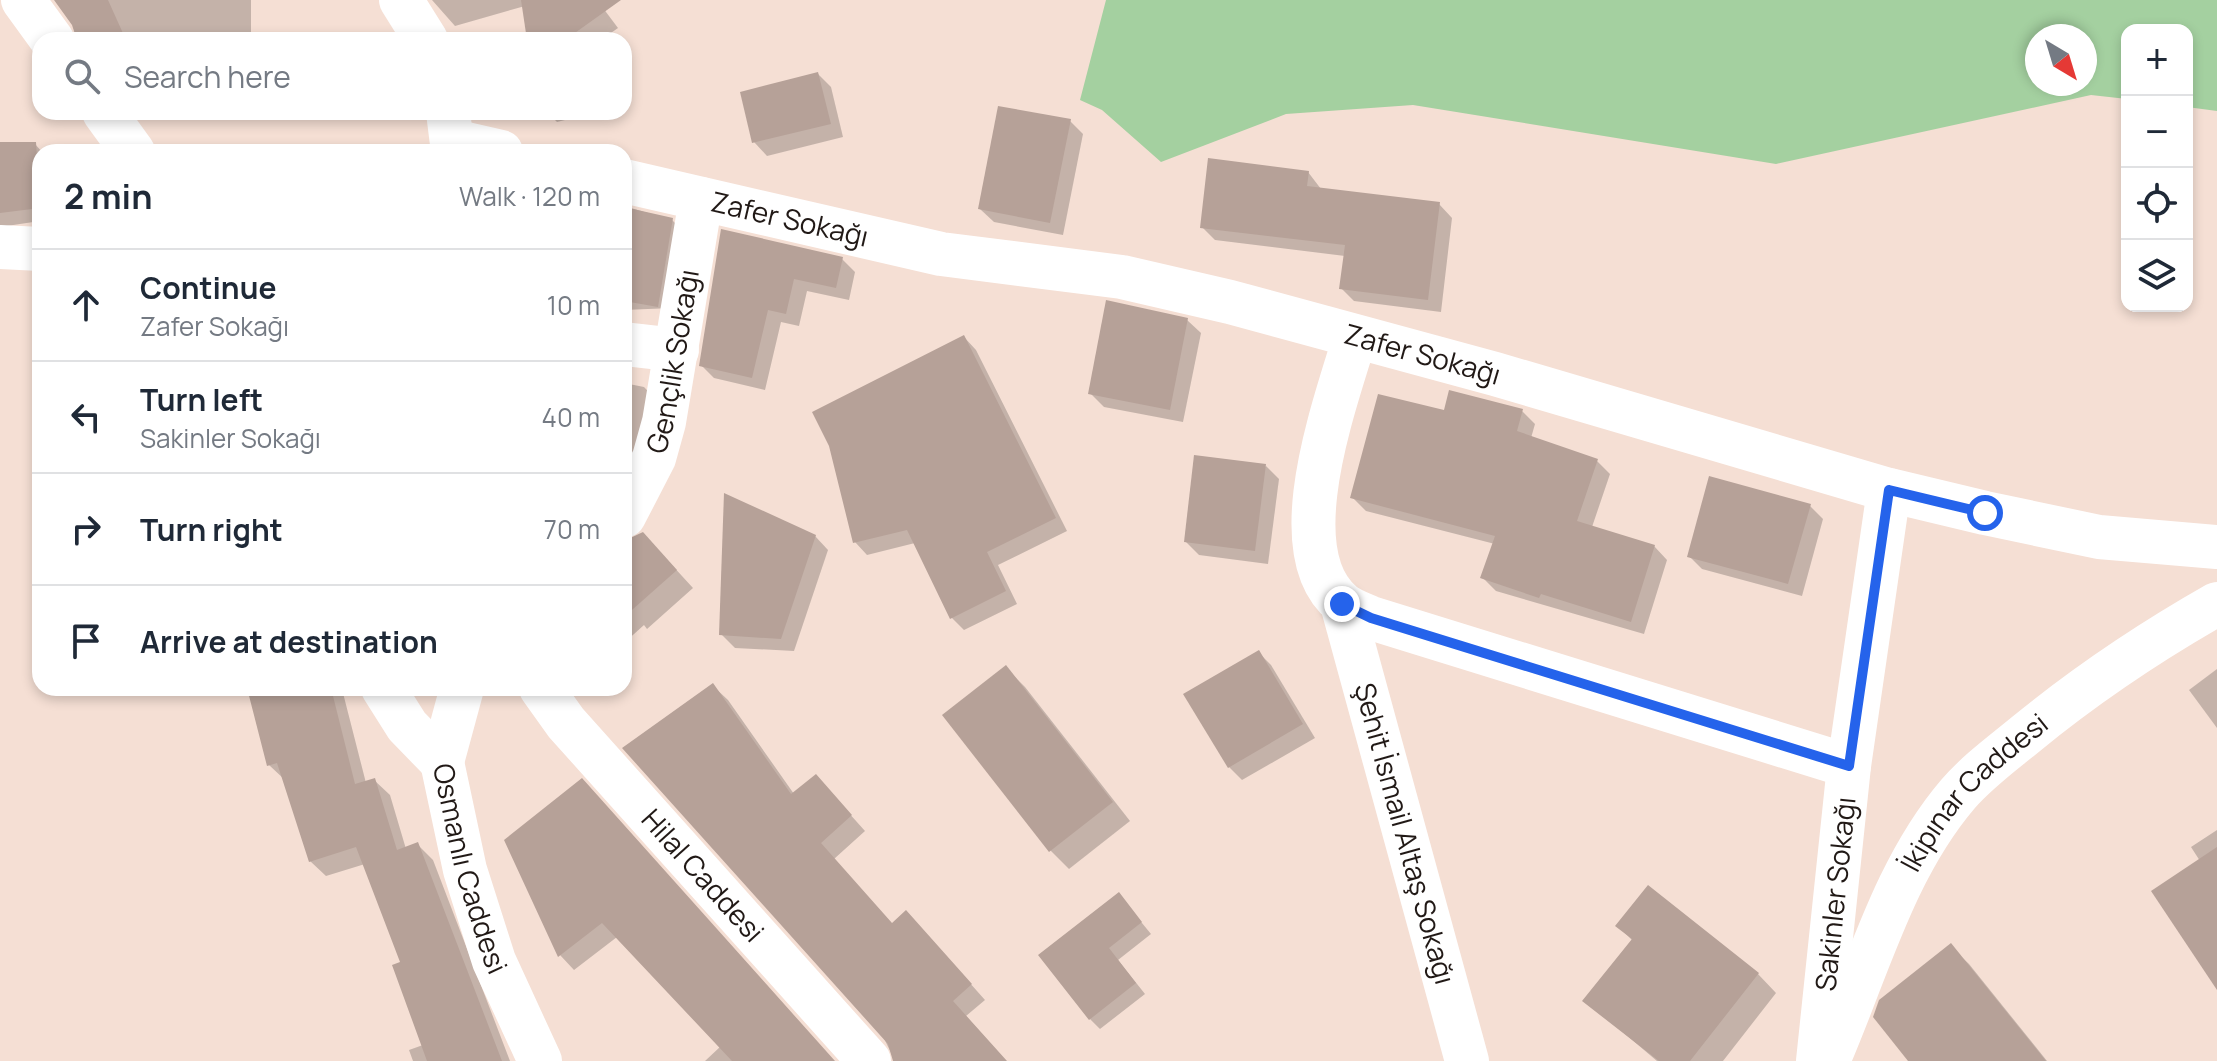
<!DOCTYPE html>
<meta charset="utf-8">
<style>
body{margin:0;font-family:Manrope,sans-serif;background:#f6f6f7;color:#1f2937}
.controls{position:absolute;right:24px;top:24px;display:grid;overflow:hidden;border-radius:16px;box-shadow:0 4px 12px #0003}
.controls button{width:72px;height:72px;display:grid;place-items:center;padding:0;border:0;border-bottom:2px solid #e0e1e3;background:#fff;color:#1f2937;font:40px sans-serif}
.compass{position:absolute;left:2025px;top:24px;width:72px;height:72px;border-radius:50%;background:#fff;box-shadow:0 4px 12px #0003;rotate:142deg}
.stop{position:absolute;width:24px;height:24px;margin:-18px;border:6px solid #2563eb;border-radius:50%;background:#fff}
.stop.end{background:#2563eb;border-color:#fff;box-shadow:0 2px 8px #0008}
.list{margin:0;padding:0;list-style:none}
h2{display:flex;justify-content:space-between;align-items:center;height:104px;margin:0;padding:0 32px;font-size:34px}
h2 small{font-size:26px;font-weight:400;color:#747a83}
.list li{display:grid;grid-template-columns:52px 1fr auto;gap:24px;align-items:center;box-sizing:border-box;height:112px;padding:0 32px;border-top:2px solid #e0e1e3}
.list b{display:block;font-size:30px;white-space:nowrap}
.list p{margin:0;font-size:26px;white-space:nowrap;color:#747a83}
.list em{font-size:26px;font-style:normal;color:#747a83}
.icon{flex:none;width:44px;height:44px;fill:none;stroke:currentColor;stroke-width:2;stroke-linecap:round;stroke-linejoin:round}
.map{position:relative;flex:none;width:2217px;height:1061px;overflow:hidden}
.search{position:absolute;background:#fff;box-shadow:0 4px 12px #0003;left:32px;top:32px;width:600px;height:88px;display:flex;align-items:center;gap:20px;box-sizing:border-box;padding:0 28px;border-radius:24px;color:#747a83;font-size:30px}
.panel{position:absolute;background:#fff;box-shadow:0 4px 12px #0003;left:32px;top:144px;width:600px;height:552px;border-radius:24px}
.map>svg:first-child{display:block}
.green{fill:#a4d0a0;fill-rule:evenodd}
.shadow{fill:#0003}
.building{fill:#b6a198}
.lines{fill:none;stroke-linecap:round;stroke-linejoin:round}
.minor{stroke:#fff;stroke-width:44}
.tertiary{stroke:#fff;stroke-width:44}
.route{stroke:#2563eb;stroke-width:10}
.labels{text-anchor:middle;stroke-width:7;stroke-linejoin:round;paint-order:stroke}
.street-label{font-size:28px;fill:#211916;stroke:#ffede5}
</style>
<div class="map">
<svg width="2217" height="1061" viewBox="0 0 2217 1061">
<rect width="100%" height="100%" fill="#f5dfd4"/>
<path class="green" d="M1106 0H2217V111L2187 107V30H2127V99L2091 95 1776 164 1413 105 1286 114 1161 162 1102 110 1080 100ZM2037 36H2085V84H2037Z"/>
<g class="shadow">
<polygon points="56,0 251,0 251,34 129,35 132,40 79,40 74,24"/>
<polygon points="432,0 597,0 618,28 601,40 530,40 525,6 455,26"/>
<polygon points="818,74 831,87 843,137 767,156 754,142"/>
<polygon points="547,112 597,112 557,122"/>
<polygon points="1070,121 1083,134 1063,235 994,222 980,209"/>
<polygon points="0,144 35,144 42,152 40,221 0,227"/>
<polygon points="1308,172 1321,189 1439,204 1452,218 1441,312 1354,301 1341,288 1345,256 1215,240 1202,227"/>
<polygon points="624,206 672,220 685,233 672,308 624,310"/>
<polygon points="723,232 842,259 855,272 849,300 807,291 799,326 781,322 765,390 714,378 701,365"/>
<polygon points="1187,320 1201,333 1183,422 1104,407 1091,394"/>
<polygon points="964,337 976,350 1067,531 998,565 1017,604 964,630 952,618 915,543 867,555 855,542"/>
<polygon points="624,383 644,387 661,405 624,512"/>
<polygon points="1522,411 1535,424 1531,438 1597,461 1610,474 1592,527 1654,546 1667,560 1644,634 1496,591 1483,578 1495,544 1366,511 1353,498 1445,413"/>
<polygon points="1266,466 1279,479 1268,564 1199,555 1186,542"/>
<polygon points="1810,506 1823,519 1802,596 1702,569 1689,556"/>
<polygon points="815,536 828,550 794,651 735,648 721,634"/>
<polygon points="624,543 660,552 693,588 647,629 644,625 624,643"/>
<polygon points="1258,652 1271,665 1315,738 1242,780 1229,767"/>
<polygon points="1006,668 1025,687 1130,821 1069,869 1050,850"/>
<polygon points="2217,669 2217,728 2189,690"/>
<polygon points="713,686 728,700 794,794 830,792 865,831 834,859 893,925 920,927 985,1000 966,1016 1006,1061 895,1061"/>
<polygon points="249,688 347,688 342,689 366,783 374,780 390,795 406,849 418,845 433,860 510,1061 413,1061 409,1050 423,1045 403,963 365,864 326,876 310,861 285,780 269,765"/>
<polygon points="2217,830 2217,985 2200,861 2191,847"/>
<polygon points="507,840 834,1061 705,1061 721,1046 617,937 574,970 560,955"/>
<polygon points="1119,895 1151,934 1118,960 1145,994 1100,1029 1090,1019"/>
<polygon points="1618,926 1758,974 1776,993 1723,1061 1657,1061 1585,1000 1633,941"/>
<polygon points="1950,946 1969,964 2047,1061 1911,1061"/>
</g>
<g class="building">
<polygon points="54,0 108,0 126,40 77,40 72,25"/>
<polygon points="521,0 621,0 565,40 527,40"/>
<polygon points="818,72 831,124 752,143 740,92"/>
<polygon points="998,106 1071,119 1050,223 978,209"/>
<polygon points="0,142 36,142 40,208 0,213"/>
<polygon points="1208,158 1309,171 1307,186 1440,202 1428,300 1339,289 1345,245 1200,228"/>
<polygon points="624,207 673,218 658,307 624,301"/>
<polygon points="721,229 843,257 836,288 794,279 786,314 768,310 752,378 699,366"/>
<polygon points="1106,300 1188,318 1170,410 1088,394"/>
<polygon points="964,335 1056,518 987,552 1006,591 950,619 907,530 853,543 829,446 812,412"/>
<polygon points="1449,390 1523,409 1517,431 1598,459 1577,521 1655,545 1631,622 1541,594 1539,598 1480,578 1495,536 1350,498 1378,394 1444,410"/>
<polygon points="1194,455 1266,464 1255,551 1184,542"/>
<polygon points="1709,476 1811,504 1788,584 1687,557"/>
<polygon points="724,493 816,535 781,639 719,635"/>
<polygon points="643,532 677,570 624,617 624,541"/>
<polygon points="1259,650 1303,724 1228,768 1183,694"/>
<polygon points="1006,665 1113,802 1049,852 942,715"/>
<polygon points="713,683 791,794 816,774 852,815 821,843 892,923 906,910 972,984 953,1001 1007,1061 893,1061 888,1044 622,748"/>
<polygon points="247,688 331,688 355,784 375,778 397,850 418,842 502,1061 427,1061 392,965 400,962 356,847 309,862 277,763 267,766"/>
<polygon points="582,778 835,1061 732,1061 602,923 558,957 504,840"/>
<polygon points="2217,847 2217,990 2151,891"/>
<polygon points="1648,885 1759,973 1690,1061 1659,1061 1582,1001 1632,939 1615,926"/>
<polygon points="1119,892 1142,922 1109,948 1136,983 1089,1020 1038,955"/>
<polygon points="1951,943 2046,1061 1908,1061 1873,1017 1879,1000"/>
</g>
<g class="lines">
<g class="minor">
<polyline points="23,0 52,40"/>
<polyline points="104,112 133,152"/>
<polyline points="453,141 501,152"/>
<path id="s1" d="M624 181 941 254 1122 277 1230 302 1495 374 1889 490 1985 513 2099 537 2217 547"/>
<polyline points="0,247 40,249"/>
<path d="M1355 337C1336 402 1279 552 1343 604 1350 610 1362 614 1371 618L1849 766"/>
<polyline points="624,344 677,350"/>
<path id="s2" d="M624 516 654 458 664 422 701 199"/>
<path id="s3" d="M1342 604 1467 1061"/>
<polyline points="383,688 407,726 442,762"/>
<polyline points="442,762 462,688"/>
<path id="s4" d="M1818 1061 1849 766 1889 490"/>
</g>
<g class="tertiary">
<polyline points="401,0 426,40"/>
<polyline points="448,112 453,152"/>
<path id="s5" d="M541 688 566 723 869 1061"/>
<path id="s6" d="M442 762 465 870 494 961 540 1061"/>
<path id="s7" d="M1828 1061C1867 972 1893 870 1958 794 1978 771 2003 753 2026 734 2086 685 2150 642 2217 604"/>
</g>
</g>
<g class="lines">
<polyline class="route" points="1342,604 1371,618 1849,766 1889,490 1985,513"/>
</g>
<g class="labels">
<g class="street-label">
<text dy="10" stroke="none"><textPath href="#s1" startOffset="170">Zafer Sokağı</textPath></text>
<text dy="10" stroke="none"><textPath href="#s1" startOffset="818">Zafer Sokağı</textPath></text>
<text dy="10" stroke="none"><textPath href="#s2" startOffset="164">Gençlik Sokağı</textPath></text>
<text dy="10" stroke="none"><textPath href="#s7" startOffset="310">İkipınar Caddesi</textPath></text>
<text dy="10" stroke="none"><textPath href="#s3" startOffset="238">Şehit İsmail Altaş Sokağı</textPath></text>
<text dy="10" stroke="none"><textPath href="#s6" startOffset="110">Osmanlı Caddesi</textPath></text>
<text dy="10" stroke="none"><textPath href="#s5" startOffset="248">Hilal Caddesi</textPath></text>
<text dy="10" stroke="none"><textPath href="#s4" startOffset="168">Sakinler Sokağı</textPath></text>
</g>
</g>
</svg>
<div class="controls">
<button>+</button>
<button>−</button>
<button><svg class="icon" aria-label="locate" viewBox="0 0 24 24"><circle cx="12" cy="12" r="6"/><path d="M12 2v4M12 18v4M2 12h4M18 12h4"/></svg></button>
<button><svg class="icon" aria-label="layers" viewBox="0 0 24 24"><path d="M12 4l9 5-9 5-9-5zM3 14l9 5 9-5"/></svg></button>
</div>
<svg class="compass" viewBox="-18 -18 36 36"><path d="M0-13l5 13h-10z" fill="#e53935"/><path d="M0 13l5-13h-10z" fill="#747a83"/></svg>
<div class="stop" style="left:1985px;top:513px"></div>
<div class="stop end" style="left:1342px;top:604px"></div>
<div class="search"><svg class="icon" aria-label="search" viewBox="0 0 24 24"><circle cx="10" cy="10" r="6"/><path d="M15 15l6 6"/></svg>Search here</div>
<section class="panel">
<h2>2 min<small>Walk · 120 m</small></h2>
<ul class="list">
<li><svg class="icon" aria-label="ahead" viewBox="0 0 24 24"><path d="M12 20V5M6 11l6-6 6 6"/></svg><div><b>Continue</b><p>Zafer Sokağı</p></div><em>10 m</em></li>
<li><svg class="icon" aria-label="left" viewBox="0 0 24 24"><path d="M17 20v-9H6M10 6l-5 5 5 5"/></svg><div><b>Turn left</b><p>Sakinler Sokağı</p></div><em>40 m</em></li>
<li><svg class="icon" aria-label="right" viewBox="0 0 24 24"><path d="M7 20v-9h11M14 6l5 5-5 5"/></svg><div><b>Turn right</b></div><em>70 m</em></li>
<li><svg class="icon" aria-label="arrive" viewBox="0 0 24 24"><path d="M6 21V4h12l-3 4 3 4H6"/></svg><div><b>Arrive at destination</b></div></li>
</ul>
</section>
</div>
